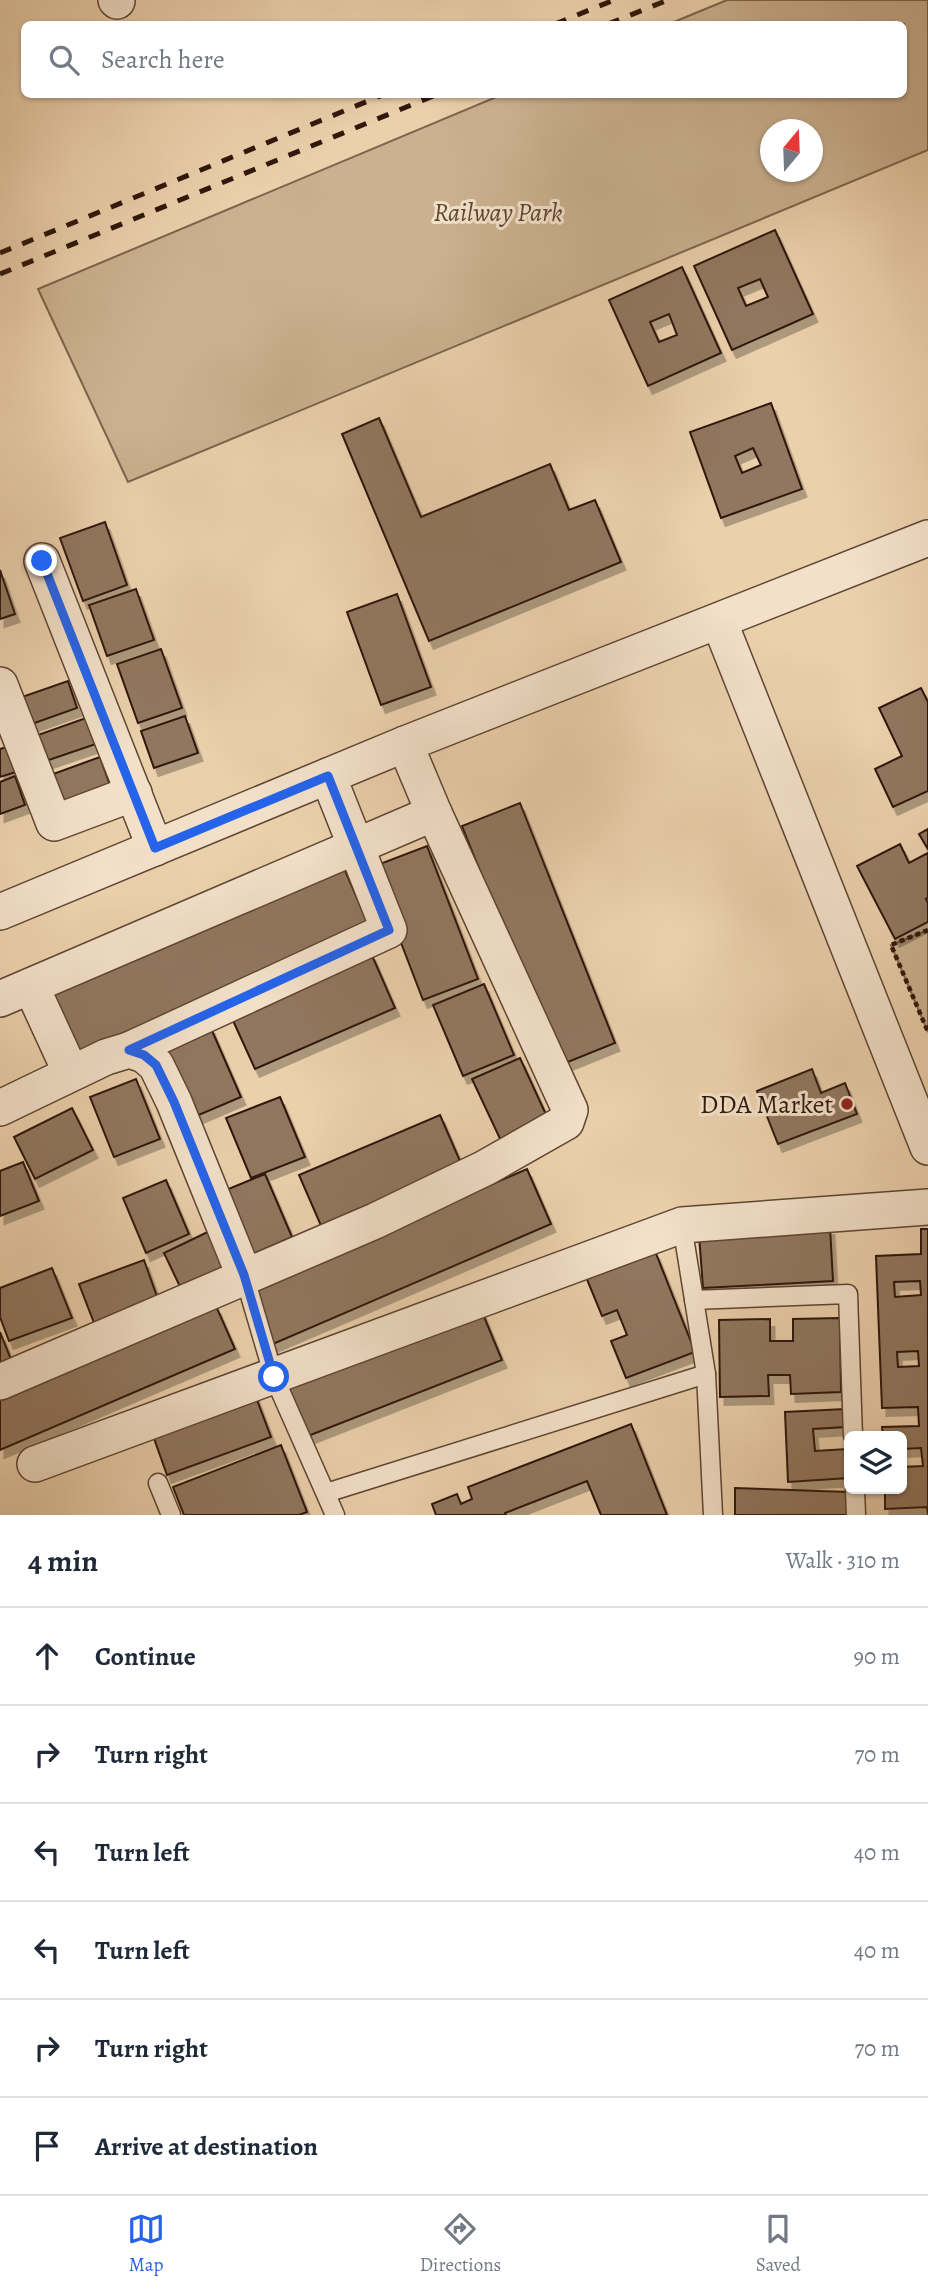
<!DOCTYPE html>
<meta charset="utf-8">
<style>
body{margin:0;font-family:Alegreya,serif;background:#f2f2f3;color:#1f2937}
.controls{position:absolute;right:21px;bottom:21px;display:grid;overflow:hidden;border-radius:10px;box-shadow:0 2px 5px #0004}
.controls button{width:63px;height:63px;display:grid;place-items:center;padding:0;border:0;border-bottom:2px solid #e0e1e3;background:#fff;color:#1f2937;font:35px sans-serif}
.compass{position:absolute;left:760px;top:119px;width:63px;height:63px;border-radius:50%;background:#fff;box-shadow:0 2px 5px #0004;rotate:19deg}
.stop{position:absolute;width:21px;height:21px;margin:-16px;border:5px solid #2563eb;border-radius:50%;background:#fff}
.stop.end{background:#2563eb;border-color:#fff;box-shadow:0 2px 7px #0008}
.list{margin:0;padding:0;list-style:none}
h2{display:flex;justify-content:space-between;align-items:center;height:91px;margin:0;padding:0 28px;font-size:30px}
h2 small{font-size:23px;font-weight:400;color:#747a83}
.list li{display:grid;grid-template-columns:46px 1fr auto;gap:21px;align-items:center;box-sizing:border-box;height:98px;padding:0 28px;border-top:2px solid #e0e1e3}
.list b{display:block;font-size:26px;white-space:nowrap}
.list em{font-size:23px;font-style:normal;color:#747a83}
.icon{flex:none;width:38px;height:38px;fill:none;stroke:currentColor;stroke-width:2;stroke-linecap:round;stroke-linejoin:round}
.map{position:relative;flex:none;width:928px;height:1515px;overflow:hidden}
.search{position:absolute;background:#fff;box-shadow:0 2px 5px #0004;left:21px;right:21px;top:21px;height:77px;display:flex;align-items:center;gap:18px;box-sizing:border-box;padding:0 24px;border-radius:10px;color:#747a83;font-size:26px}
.sheet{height:679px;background:#fff}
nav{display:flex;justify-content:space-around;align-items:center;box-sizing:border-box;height:98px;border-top:2px solid #e0e1e3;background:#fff;font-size:19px;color:#747a83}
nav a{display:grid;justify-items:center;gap:4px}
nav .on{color:#2563eb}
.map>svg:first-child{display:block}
.green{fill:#cbb190;stroke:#7d644d;stroke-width:2;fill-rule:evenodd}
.building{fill:#91775e;stroke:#2f170a;stroke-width:2;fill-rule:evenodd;filter:url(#shadow)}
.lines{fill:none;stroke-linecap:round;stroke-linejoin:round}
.service-casing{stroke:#5e4532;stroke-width:21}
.minor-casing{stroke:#5e4532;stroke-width:38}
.path{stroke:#2f170a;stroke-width:4.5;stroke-dasharray:5 3.5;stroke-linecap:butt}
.service{stroke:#f2e0c9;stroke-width:18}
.minor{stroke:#f2e0c9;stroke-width:35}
.rail{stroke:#2f170a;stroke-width:5;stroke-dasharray:12 12;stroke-linecap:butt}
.route{stroke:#2563eb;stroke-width:9}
.poi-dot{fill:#8f2418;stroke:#f2e0c9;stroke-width:2.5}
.labels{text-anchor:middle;stroke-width:6;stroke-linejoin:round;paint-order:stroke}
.park-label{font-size:26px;font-style:italic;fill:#5e4532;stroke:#f2e0c9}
.poi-label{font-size:26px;fill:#2f170a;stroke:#f2e0c9;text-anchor:end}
</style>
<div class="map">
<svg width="928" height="1515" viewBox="0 0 928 1515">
<defs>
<filter id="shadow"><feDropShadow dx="4.5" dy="8" stdDeviation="0" flood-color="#0004"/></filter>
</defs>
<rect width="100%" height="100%" fill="#ebd0ac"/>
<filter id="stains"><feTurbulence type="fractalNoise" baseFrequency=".00286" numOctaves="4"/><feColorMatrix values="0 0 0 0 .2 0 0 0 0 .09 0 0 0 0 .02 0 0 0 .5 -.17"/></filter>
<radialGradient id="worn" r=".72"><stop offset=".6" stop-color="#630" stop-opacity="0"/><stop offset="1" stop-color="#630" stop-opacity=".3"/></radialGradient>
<g class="green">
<path d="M727 0H928V150L128 482 38 289 501 95 904 94V24H669ZM771 130H813V172H771Z"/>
<polygon points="928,930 928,1032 891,945"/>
</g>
<g class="building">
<path d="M775 230 813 314 732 350 694 266ZM760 279 768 297 746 306 738 288Z"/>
<path d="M682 267 721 353 648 386 609 300ZM669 314 677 335 659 342 650 322Z"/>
<path d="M771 403 802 489 721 518 690 432ZM753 448 761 465 742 473 735 456Z"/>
<polygon points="379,418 421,517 550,464 569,510 595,500 621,562 429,641 342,434"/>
<polygon points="105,522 127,585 83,601 60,538"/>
<polygon points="0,570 15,614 0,619"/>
<polygon points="136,589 154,640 107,656 89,605"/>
<polygon points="397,594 431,687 381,705 347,612"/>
<polygon points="161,649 182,708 138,723 117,664"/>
<polygon points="68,681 77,708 29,725 19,698"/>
<polygon points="921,688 928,702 928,791 893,807 875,769 902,756 879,708"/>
<polygon points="185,716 198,753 154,768 141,731"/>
<polygon points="86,718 96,744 43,762 35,736"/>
<polygon points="7,747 16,772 0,777 0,749"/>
<polygon points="100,757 111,788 64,804 53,774"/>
<polygon points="15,776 25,805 0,814 0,782"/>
<polygon points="520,803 615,1043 558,1066 462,826"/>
<polygon points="928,829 928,849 919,834"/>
<polygon points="900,844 909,863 928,853 928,898 926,899 928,903 928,922 895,939 857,866"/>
<polygon points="427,846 478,979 423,1000 372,867"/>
<polygon points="344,868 370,928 76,1055 50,996"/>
<polygon points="371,953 395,1008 255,1069 230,1014"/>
<polygon points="484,984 514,1055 463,1076 433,1005"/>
<polygon points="210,1026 241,1097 187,1120 156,1048"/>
<polygon points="520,1058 549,1121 502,1143 472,1079"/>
<polygon points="812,1069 821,1093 845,1083 857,1114 778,1144 757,1091"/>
<polygon points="136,1079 160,1139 114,1157 90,1097"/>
<polygon points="280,1097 305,1157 251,1178 226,1118"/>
<polygon points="72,1108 93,1150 35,1179 14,1137"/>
<polygon points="440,1115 463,1168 322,1228 299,1175"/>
<polygon points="23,1162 39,1201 0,1216 0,1171"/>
<polygon points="527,1169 551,1224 273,1344 249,1289"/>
<polygon points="265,1174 292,1237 242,1259 214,1195"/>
<polygon points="166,1180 189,1234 146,1253 123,1198"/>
<polygon points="830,1227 833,1281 703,1288 699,1235"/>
<polygon points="216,1228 229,1274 184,1295 164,1253"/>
<path d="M921 1229H928V1515L927 1507 885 1509V1489H902V1467L923 1466 921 1448 902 1449V1436H883L882 1427 919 1426 918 1407 882 1408 876 1256 921 1254ZM920 1281 921 1295 895 1297 894 1282ZM918 1351 919 1366 898 1367 897 1352Z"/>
<polygon points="655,1251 695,1352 626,1378 611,1341 627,1335 617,1310 602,1316 586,1277"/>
<polygon points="144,1260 160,1305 96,1328 79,1284"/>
<polygon points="52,1268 72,1318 9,1341 0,1317 0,1288"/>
<polygon points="216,1306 235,1349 0,1450 0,1398"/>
<polygon points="480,1307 502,1360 303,1438 282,1385"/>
<polygon points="840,1318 841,1392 791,1394 790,1375 768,1375 769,1396 720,1397 719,1320 770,1319 770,1341 793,1341 793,1319"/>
<polygon points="0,1332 14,1367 0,1372"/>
<polygon points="254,1392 271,1437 167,1475 151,1430"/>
<polygon points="845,1409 846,1427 813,1429 815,1451 847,1449 849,1478 788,1482 785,1412"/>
<polygon points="631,1424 667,1515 601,1515 587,1481 505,1513 506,1515 436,1515 432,1504 457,1494 461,1504 472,1499 468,1487"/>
<polygon points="281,1445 307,1512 299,1515 184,1515 173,1487"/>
<polygon points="735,1488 848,1492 847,1515 735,1515"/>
</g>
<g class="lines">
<defs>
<g id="service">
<polyline points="682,1225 706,1374 713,1515"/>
<polyline points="244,1275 274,1377 335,1515"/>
<polyline points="694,1300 848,1294 853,1436"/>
<polyline points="158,1483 171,1515"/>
<polyline points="855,1489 856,1515"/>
<polyline points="326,1493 706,1374"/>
</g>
<g id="minor">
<polyline points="116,0 117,1"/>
<polyline points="42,561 155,848"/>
<polyline points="719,621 928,1147"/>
<polyline points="0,685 54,823 134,793"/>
<polyline points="0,912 405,744 928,538"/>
<polyline points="31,986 71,1073"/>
<polyline points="0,999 434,813"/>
<polyline points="129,1050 389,930 328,776"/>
<polyline points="0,1108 106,1057 129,1050 144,1055 156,1065 174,1102 244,1275"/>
<polyline points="0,1382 375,1221 485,1168 566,1122 570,1110 434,813 405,744"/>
<polyline points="35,1464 682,1225 928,1207"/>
</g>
</defs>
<use href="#service" class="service-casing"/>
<use href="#minor" class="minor-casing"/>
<polyline class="path" points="928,930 891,945 928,1032"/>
<use href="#service" class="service"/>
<use href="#minor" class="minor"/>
<g class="rail">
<polyline points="555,24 614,0"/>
<polyline points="608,24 668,0"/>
<polyline points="0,253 385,94"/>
<polyline points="0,274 438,94"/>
</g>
</g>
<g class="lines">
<polyline class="route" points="42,561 155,848 328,776 389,930 129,1050 144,1055 156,1065 174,1102 244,1275 274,1377"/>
</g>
<circle class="poi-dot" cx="847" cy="1104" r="7"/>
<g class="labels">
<g class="park-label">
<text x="498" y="221">Railway Park</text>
</g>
<g class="poi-label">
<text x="833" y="1113">DDA Market</text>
</g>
</g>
<rect width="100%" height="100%" filter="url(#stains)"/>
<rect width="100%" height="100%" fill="url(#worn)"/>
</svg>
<div class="controls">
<button><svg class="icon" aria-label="layers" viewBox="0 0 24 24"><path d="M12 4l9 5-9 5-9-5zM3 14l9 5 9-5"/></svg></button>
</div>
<svg class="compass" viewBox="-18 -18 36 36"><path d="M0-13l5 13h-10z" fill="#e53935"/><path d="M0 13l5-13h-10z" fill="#747a83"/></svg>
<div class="stop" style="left:274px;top:1377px"></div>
<div class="stop end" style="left:42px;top:561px"></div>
<div class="search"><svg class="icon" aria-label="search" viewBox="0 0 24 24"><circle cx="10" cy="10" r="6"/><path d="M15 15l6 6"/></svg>Search here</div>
</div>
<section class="sheet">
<h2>4 min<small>Walk · 310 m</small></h2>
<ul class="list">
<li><svg class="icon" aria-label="ahead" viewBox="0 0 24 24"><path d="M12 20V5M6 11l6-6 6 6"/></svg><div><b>Continue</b></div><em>90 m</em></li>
<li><svg class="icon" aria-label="right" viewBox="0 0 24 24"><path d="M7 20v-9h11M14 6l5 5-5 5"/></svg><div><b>Turn right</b></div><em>70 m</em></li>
<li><svg class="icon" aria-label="left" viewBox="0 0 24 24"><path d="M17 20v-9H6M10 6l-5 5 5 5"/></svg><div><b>Turn left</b></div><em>40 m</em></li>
<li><svg class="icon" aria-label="left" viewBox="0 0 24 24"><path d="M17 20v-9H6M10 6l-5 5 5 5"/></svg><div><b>Turn left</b></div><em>40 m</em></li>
<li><svg class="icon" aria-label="right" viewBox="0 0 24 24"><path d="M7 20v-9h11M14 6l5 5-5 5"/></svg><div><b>Turn right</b></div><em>70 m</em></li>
<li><svg class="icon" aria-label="arrive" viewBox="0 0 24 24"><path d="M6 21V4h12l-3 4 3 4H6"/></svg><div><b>Arrive at destination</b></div></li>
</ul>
</section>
<nav>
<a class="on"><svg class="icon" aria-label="map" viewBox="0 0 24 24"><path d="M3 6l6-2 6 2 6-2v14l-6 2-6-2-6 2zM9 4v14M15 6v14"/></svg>Map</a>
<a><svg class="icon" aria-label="directions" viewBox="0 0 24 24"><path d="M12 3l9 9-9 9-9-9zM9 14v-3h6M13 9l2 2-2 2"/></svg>Directions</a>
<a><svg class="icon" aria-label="saved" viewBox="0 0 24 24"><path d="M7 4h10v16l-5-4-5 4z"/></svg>Saved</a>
</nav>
